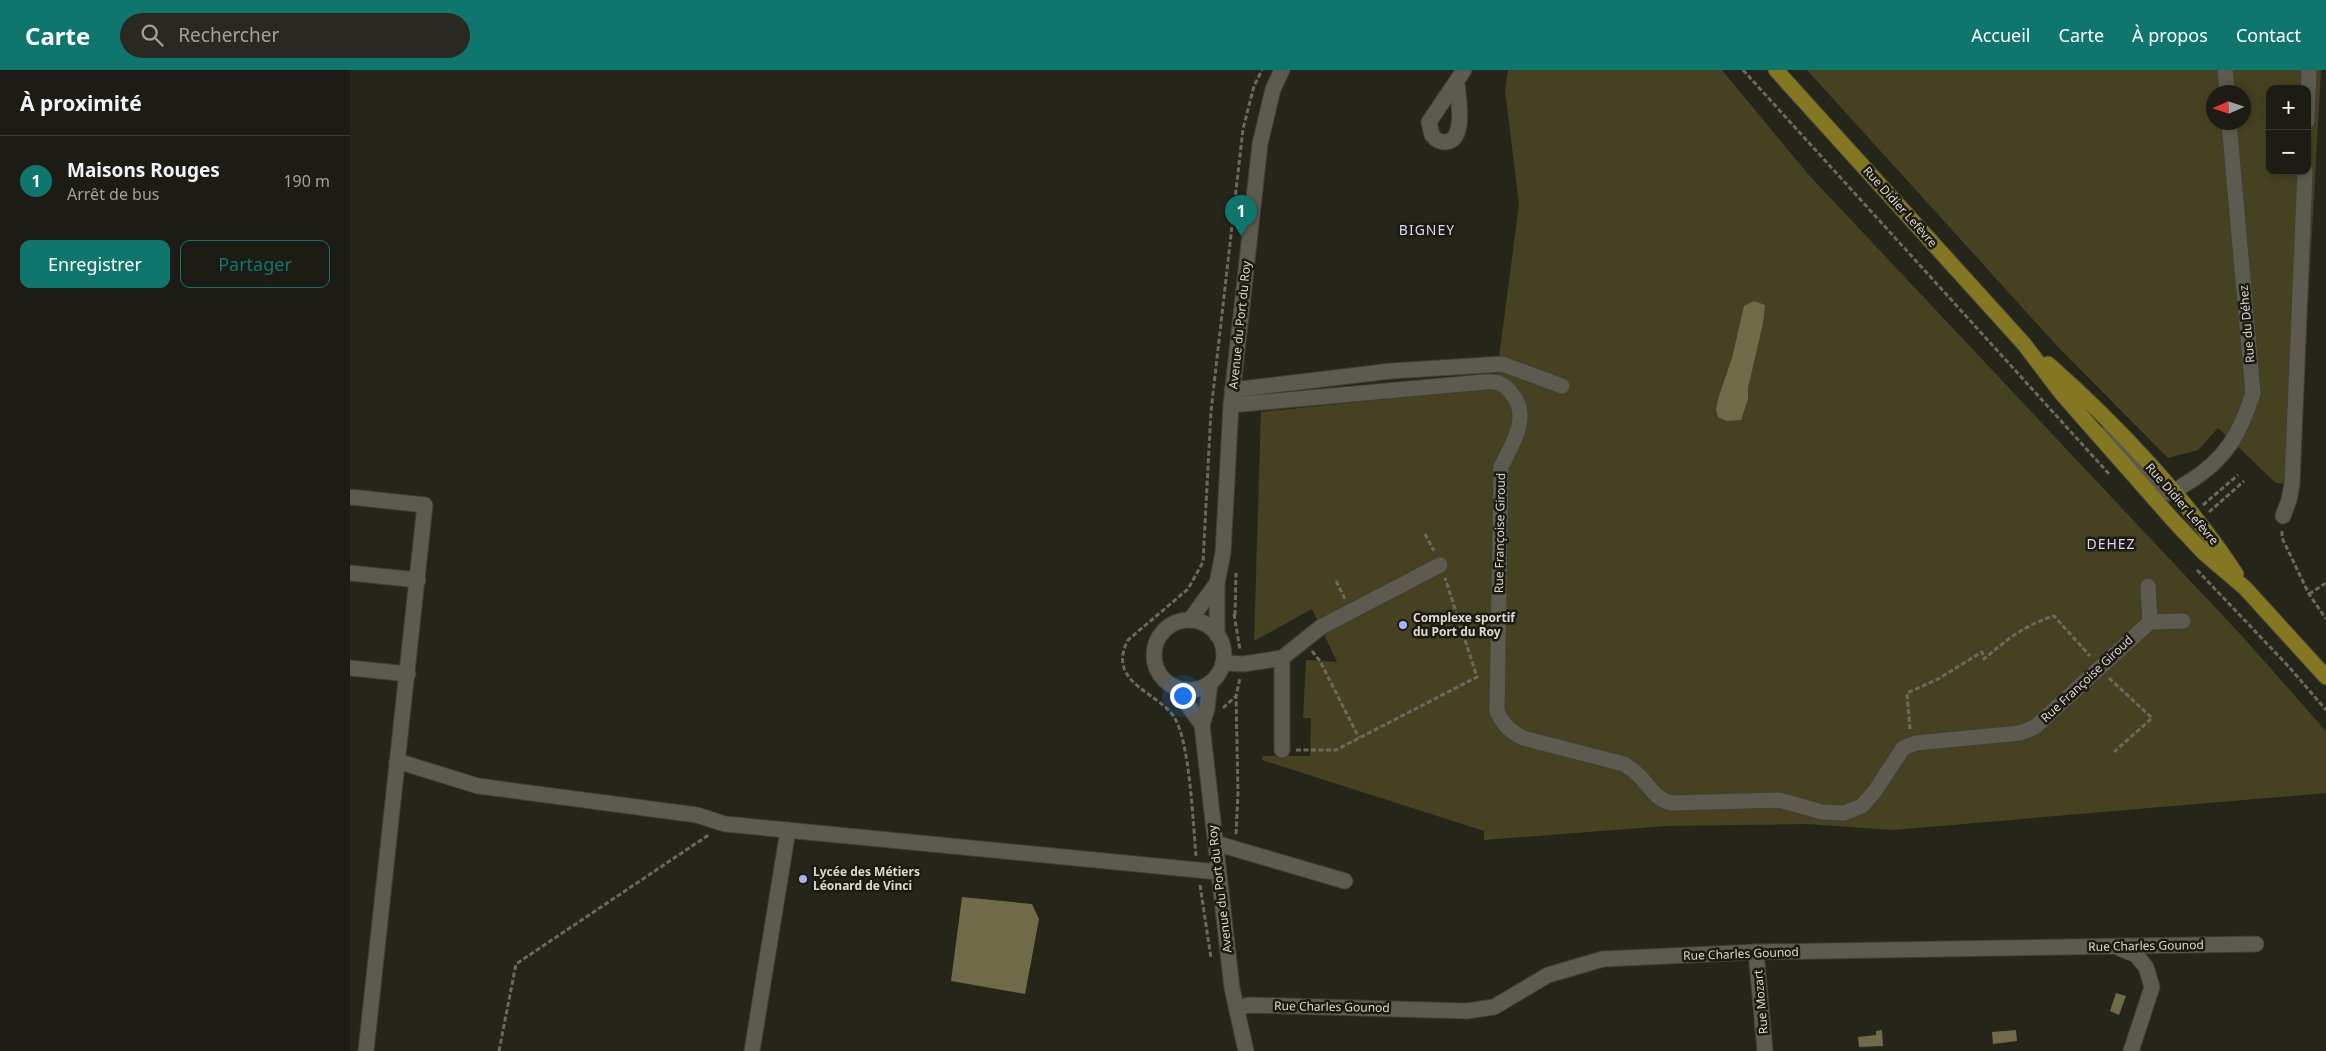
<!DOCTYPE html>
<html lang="fr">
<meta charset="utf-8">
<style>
body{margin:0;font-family:"Noto Sans",sans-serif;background:#292922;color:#f1f3f6}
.controls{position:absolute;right:15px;top:15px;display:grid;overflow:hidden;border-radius:10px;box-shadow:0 2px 8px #0003}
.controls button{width:45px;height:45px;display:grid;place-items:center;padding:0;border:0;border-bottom:1px solid #3a3a34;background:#1c1c14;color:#f1f3f6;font:25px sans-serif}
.compass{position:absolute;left:1856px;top:15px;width:45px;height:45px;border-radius:50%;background:#1c1c14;box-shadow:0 2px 8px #0003;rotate:267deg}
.you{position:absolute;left:832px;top:625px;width:18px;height:18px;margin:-12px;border:4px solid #fff;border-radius:50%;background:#1a73e8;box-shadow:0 0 0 8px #1a73e833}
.badge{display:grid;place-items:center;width:32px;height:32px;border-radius:50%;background:#0f766e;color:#fff;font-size:16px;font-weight:700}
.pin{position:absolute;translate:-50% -41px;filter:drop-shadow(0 1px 2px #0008)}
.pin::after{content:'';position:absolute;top:26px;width:18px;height:15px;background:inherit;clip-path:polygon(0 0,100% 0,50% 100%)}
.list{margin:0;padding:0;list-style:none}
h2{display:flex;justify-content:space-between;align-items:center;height:65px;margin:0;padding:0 20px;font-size:21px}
h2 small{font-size:16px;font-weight:400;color:#a0a1a0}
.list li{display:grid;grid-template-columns:32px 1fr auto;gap:15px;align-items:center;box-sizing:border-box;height:90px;padding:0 20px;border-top:1px solid #3a3a34}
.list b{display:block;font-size:19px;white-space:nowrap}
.list p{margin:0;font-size:16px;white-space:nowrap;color:#a0a1a0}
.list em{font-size:16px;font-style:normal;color:#a0a1a0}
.actions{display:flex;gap:10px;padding:15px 20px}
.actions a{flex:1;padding:11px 0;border:1px solid #0f766e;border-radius:10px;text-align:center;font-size:18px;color:#0f766e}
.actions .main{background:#0f766e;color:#fff}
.icon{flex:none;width:28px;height:28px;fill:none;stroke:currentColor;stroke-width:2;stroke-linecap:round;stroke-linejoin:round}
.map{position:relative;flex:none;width:1976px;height:981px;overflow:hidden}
header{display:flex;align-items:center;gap:30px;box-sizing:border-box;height:70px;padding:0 25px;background:#0f766e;color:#fff}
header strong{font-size:24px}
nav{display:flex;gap:28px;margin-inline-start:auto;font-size:18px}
.search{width:350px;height:45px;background:#292922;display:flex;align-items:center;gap:12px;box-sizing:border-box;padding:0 18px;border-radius:28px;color:#a0a1a0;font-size:19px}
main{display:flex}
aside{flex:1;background:#1c1c14}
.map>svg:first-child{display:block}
.green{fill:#464120;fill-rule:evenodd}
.water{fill:#706a48}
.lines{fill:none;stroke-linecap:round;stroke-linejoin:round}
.minor-casing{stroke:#403f36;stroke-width:17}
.major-casing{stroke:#403f36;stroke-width:17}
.path{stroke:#6a6960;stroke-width:3;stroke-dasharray:5 2.5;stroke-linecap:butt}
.minor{stroke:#5d5b4f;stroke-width:15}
.major{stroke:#837821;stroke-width:15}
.poi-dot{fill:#aab0fb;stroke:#1d1b11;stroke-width:2}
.labels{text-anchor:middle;stroke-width:5;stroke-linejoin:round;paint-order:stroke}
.street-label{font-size:12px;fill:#dad9d2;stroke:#1d1b11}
.poi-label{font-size:12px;font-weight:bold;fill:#dad9d2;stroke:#1d1b11;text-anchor:start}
.neighbourhood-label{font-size:14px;letter-spacing:1px;fill:#d6d9f6;stroke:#1d1b11}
</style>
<header>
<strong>Carte</strong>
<div class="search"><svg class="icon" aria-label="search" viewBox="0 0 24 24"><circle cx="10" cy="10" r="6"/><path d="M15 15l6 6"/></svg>Rechercher</div>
<nav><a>Accueil</a><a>Carte</a><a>À propos</a><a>Contact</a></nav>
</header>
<main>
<aside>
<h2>À proximité<small></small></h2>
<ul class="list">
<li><span class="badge">1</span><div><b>Maisons Rouges</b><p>Arrêt de bus</p></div><em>190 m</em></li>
</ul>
<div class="actions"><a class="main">Enregistrer</a><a>Partager</a></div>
</aside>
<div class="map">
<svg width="1976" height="981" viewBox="0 0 1976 981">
<rect width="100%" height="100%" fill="#26251a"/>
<g class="green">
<polygon points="1158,0 1372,0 1457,103 1892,566 1976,661 1976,723 1543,760 1457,754 1316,756 1134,770 1134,761 912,690 913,686 960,686 961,648 953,648 956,590 987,592 962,539 904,571 911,342 1145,318 1169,134 1155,20"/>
<path d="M1457 0H1971L1948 415 1926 413 1868 358 1848 380 1818 388 1709 278ZM1920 19H1957V101H1920ZM1864 22H1894V52H1864Z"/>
</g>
<g class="water">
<polygon points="1404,231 1415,235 1413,253 1398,318 1398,329 1391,350 1377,351 1368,347 1366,340 1368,329 1382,288 1394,236"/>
<polygon points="612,827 682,834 689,849 675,924 601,911"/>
<polygon points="1766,923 1776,926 1769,945 1760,941"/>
<polygon points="1532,960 1533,976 1509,977 1508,967 1526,965 1526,961"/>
<polygon points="1666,960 1667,971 1643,974 1642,962"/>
</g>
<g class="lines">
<defs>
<g id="minor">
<polyline points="1875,0 1877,22"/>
<path d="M1107 13C1108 28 1117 71 1095 72 1089 72 1086 70 1082 65L1079 52 1114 0"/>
<polyline points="1957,51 1959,0"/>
<polyline points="882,320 1041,301 1152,294 1212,316"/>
<path d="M881 335 1135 312C1148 311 1155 314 1162 324 1181 347 1162 374 1151 397L1147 641C1153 655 1160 661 1173 668L1274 694C1278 697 1284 700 1287 704 1300 715 1303 728 1321 733L1429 730 1472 742 1494 743 1512 736 1525 721 1553 678 1566 673 1670 663 1685 657 1800 552 1833 551"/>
<path d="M1747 363 1760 368 1767 374 1809 421 1819 423C1826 422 1832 415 1839 412 1876 389 1890 364 1903 323L1879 52"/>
<polyline points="0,427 75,435 16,981"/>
<polyline points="1933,446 1939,430 1942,414 1955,101"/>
<polyline points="0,503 68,510"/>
<polyline points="1798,516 1800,552"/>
<polyline points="840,550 867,513"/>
<circle cx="839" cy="585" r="35"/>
<polyline points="867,565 867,513 873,483 881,335 910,74 923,19 932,0"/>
<polyline points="932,588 971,557 1090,495"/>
<polyline points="873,593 893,594 932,588 932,680"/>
<polyline points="0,598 58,604"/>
<polyline points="860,613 857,639 852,655 882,918 896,981"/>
<polyline points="825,617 852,655"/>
<polyline points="47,691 128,716 347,745 375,754 868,802"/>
<polyline points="865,773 995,811"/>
<polyline points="1769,878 1786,885 1796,897 1802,917 1781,981"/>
<polyline points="1406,882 1415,981"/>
<polyline points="887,938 899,935 1117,941 1144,937 1198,905 1253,889 1406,882 1906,874"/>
<polyline points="402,981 438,760"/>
</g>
<g id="major">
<polyline points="1426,0 1674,274 1712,324 1823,450 1854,483 1895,518 1976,607"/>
<path d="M1698 294C1765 353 1838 430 1886 504"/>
</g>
</defs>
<use href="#minor" class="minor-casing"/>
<use href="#major" class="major-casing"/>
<g class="path">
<polyline points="1393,0 1760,405"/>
<polyline points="1853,435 1888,405"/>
<polyline points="1859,442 1894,411"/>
<polyline points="1932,461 1932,468 1959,524 1976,549"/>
<polyline points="1075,464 1084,481"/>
<polyline points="1847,500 1940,598 1976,640"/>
<polyline points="986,511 995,529"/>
<polyline points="1959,524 1976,513"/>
<polyline points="884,544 890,580"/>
<polyline points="885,545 886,503"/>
<polyline points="962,581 970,591 1009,668"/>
<polyline points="1759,608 1802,648 1764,682"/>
<polyline points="873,638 886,626 890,608"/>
<path d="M1560 659 1557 623 1588 609 1632 582 1634 589C1655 571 1676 554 1704 546L1740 586"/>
<polyline points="946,680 986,680 1127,607 1095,508"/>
<polyline points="886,764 888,723 886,626"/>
<path d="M846 786C843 754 840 671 824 647 807 621 756 613 778 570L838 519 853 492 861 341 893 59 904 16 912 0"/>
<polyline points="850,815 861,888"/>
<polyline points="149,981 166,894 360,764"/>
</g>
<use href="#minor" class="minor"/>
<use href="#major" class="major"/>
</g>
<g class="poi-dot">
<circle cx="1053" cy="555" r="5"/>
<circle cx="453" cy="809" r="5"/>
</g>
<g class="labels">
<g class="street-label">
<text transform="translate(1550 137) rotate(48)" y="4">Rue Didier Lefèvre</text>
<text transform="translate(1897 254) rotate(-95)" y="4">Rue du Déhez</text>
<text transform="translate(890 255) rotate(-84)" y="4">Avenue du Port du Roy</text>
<text transform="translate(1832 434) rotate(49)" y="4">Rue Didier Lefèvre</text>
<text transform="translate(1150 463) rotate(-89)" y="4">Rue Françoise Giroud</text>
<text transform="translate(1737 609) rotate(-43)" y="4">Rue Françoise Giroud</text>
<text transform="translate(870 819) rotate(-97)" y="4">Avenue du Port du Roy</text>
<text transform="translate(1796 876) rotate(-1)" y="4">Rue Charles Gounod</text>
<text transform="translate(1391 884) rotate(-2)" y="4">Rue Charles Gounod</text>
<text transform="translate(1411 932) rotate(-95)" y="4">Rue Mozart</text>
<text transform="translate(982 937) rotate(1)" y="4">Rue Charles Gounod</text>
</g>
<g class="poi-label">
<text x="1063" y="552">Complexe sportif<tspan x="1063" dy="14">du Port du Roy</tspan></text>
<text x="463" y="806">Lycée des Métiers<tspan x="463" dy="14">Léonard de Vinci</tspan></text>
</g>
<g class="neighbourhood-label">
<text x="1077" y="165">BIGNEY</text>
<text x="1761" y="479">DEHEZ</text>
</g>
</g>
</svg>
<div class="controls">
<button>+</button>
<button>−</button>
</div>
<svg class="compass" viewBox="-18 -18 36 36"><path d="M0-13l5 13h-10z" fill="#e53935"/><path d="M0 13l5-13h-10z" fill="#a0a1a0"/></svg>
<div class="you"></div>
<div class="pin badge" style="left:891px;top:166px">1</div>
</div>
</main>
